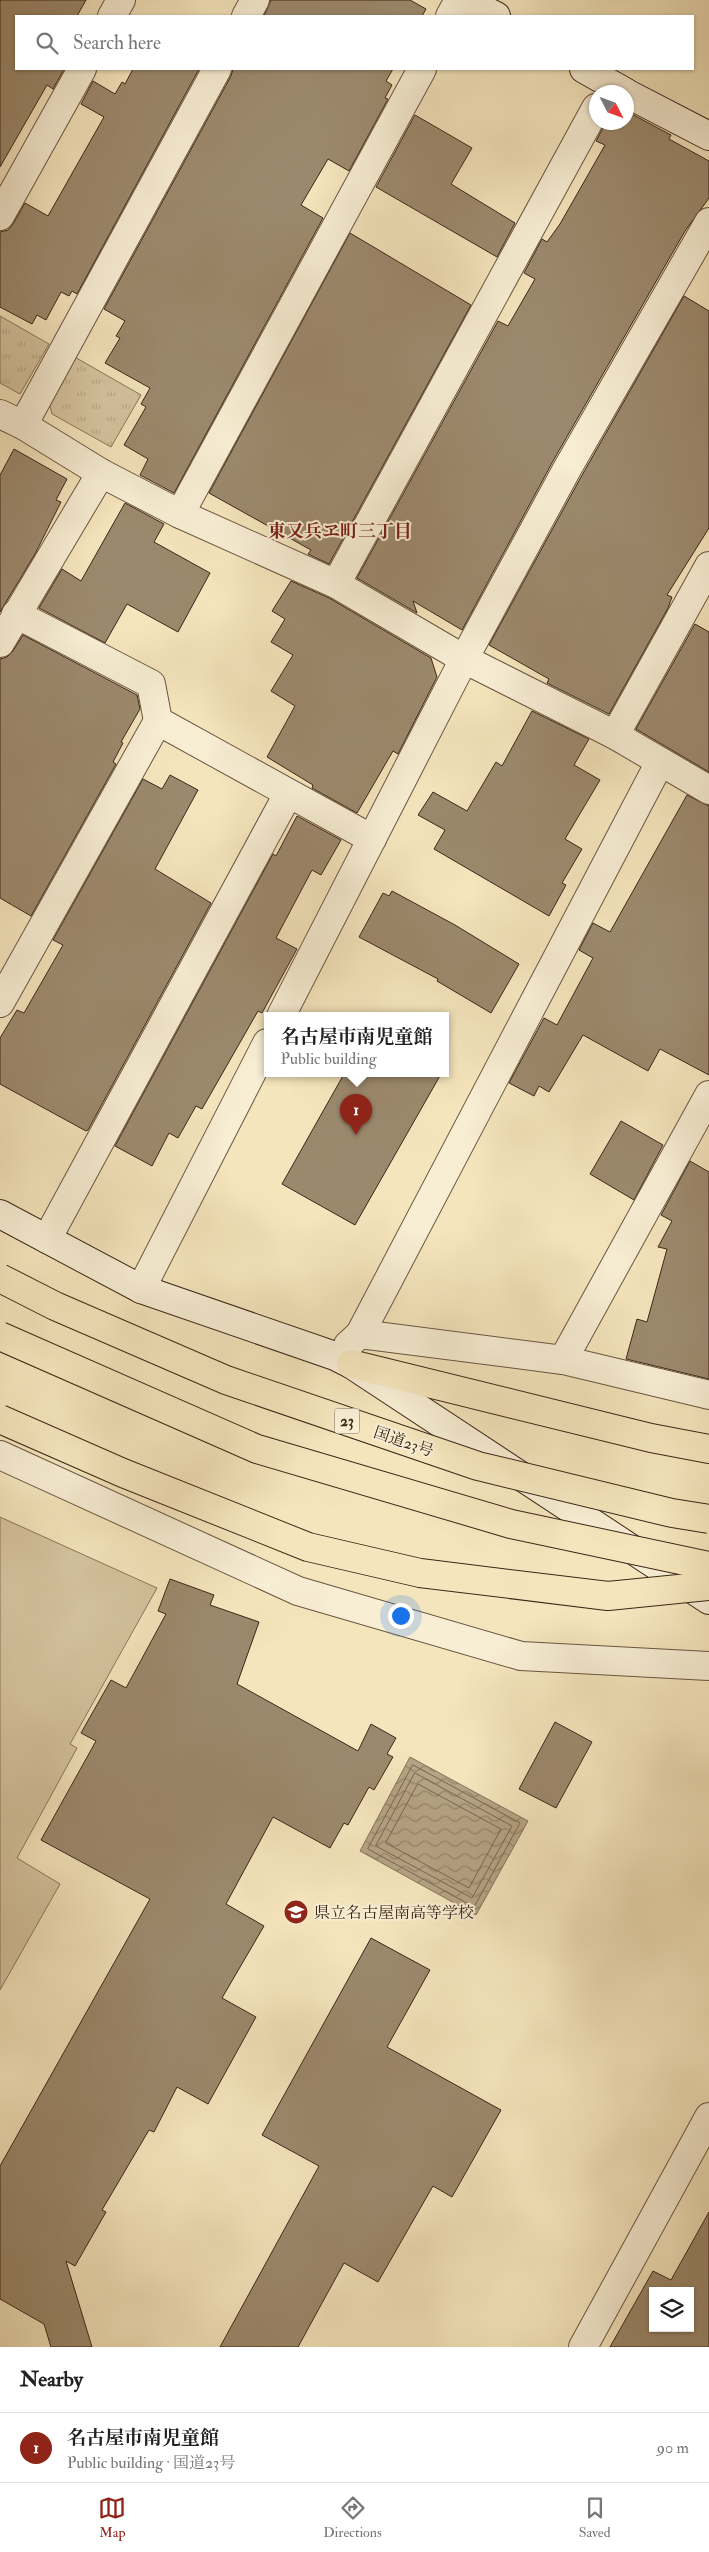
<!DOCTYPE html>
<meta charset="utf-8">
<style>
body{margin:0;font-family:"IM FELL Double Pica","Noto Serif JP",serif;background:#f6f6f6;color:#222}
.controls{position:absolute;right:15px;bottom:15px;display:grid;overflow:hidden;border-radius:0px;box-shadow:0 1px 4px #0004}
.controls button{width:45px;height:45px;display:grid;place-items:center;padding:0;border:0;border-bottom:1px solid #e0e0e0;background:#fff;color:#222;font:25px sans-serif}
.compass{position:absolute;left:589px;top:85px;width:45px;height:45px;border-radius:50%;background:#fff;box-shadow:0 1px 4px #0004;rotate:132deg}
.you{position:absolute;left:400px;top:1615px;width:18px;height:18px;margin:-12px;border:4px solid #fff;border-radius:50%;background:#1a73e8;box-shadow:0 0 0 8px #1a73e833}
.badge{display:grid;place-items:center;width:32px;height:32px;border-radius:50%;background:#8f2418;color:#fff;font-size:16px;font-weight:700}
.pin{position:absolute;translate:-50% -41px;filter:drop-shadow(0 1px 2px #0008)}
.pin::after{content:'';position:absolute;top:26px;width:18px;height:15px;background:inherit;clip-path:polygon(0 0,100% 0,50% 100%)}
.popup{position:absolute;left:264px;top:1012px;width:185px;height:65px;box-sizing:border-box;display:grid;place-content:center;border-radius:0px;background:#fff;filter:drop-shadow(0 1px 4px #0005);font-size:16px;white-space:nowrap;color:#767676}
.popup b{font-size:19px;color:#222}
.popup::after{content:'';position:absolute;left:50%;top:100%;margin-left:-10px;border:10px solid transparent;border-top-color:#fff}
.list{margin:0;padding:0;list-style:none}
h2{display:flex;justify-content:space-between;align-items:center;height:65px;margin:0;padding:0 20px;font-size:21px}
h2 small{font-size:16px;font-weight:400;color:#767676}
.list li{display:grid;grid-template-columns:32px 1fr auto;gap:15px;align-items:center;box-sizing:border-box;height:70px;padding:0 20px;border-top:1px solid #e0e0e0}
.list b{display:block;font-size:19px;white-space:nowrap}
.list p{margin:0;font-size:16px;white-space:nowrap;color:#767676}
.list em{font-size:16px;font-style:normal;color:#767676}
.icon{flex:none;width:28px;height:28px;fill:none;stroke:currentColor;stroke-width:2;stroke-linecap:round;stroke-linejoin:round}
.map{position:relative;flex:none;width:709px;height:2347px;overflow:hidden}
.search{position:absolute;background:#fff;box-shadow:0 1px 4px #0004;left:15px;right:15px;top:15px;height:55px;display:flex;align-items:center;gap:12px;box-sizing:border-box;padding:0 18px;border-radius:0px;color:#767676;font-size:19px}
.sheet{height:135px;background:#fff}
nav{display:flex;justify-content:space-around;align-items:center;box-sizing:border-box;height:70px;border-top:1px solid #e0e0e0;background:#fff;font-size:14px;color:#767676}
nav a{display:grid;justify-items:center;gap:2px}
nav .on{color:#8f2418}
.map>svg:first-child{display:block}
.park{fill:url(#park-tufts);stroke:#89765c}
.garden{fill:#d6c5a1;stroke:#89765c}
.water{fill:url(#water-waves);stroke:#857259}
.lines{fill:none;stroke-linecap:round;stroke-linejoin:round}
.shore{stroke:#79654e;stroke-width:1}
.building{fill:#9c896d;stroke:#3c2617;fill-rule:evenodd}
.street-casing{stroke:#6a5640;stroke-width:30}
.secondary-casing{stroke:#3c2617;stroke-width:30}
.highway-casing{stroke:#3c2617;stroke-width:30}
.street{stroke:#f8eed4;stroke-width:28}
.secondary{stroke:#f8eed4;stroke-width:28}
.highway{stroke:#f5e5bd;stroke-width:28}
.highway-bridge-casing{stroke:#3c2617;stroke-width:30;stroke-linecap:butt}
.highway-bridge{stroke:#f5e5bd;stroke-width:28}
.labels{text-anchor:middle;stroke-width:4;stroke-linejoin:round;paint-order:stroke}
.shield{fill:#f8eed4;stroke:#746250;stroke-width:1}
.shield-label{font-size:15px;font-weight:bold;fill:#3c2617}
.street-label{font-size:16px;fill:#3c2617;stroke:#f8eed4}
.poi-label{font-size:16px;fill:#3c2617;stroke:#f8eed4;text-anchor:start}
.neighbourhood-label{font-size:18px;font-weight:bold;fill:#7a1f14;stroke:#f8eed4}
</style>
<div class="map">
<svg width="709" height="2347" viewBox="0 0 709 2347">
<defs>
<pattern id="park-tufts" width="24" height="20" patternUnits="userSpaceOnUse" patternTransform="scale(1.25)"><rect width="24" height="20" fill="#d6c5a1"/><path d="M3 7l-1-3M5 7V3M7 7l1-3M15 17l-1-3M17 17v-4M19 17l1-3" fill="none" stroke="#b9a98a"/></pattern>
<pattern id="water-waves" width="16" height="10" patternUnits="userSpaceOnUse" patternTransform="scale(1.25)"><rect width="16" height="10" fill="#b6a485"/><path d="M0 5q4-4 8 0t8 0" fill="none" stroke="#95856c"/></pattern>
</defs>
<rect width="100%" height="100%" fill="#f5e5bd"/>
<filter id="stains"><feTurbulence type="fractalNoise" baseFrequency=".004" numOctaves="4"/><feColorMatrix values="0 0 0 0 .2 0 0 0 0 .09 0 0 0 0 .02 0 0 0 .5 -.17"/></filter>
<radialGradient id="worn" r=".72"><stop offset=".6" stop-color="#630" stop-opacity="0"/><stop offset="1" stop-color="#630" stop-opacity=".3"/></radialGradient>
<g class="park">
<polygon points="0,316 49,344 20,394 0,383"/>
<polygon points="73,356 141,395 111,447 52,414 48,399"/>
</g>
<polygon class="garden" points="0,1517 157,1588 70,1744 77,1748 17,1858 60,1884 0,1990"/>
<polygon class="water" points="410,1757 528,1821 476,1915 360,1851"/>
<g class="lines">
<g class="shore">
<polygon points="413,1765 520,1823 474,1907 368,1849"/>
<polygon points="415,1773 512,1826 472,1898 376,1846"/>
<polygon points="418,1784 501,1829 469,1888 386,1843"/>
</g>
</g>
<g class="building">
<polygon points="0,0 86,0 77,16 16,16 16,69 64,69 53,89 47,85 0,167"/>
<polygon points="271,0 410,0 426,9 422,16 264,16"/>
<polygon points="133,69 199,69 77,294 72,291 69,296 61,292 46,320 37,315 32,324 0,307 0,232 8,230 13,224 25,203 48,216 104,117 81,104 93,81 115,94 122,82 125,84"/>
<polygon points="233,69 393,69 386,81 392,85 385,98 388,99 349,171 328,159 301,205 323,218 174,493 140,475 148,459 124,445 146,407 141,404 150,388 105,363 120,338 116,336 125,321 104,309 231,76"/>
<polygon points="626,111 671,135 669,139 709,161 709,198 685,231 553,461 462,630 413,601 417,613 357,578 498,321 508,326 535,279 524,273 542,239 547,242 560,224 605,145 596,141 606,122 626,122"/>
<polygon points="415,115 472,148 451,184 515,223 497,257 376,187"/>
<polygon points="350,233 471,305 329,564 308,554 311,550 209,493"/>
<polygon points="684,296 709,311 709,528 667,595 672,597 668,608 609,714 547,683 549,679 489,645 581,477"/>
<polygon points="14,449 67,479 56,500 61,502 35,554 0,612 0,475"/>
<polygon points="125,503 164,524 154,542 210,573 178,632 127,604 105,643 39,608 62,569 81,581"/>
<polygon points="291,581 329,598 431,658 437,677 398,754 393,751 357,813 312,788 313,785 267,757 295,706 271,691 293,655 271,642 285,619 272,611"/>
<polygon points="695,624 709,632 709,772 636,729"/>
<polygon points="23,635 137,695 140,709 121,742 123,743 113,762 116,764 31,916 0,898 0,659 7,657 13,651"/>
<polygon points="532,711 589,739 574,765 600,780 565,839 582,849 562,883 566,885 549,916 434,849 445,830 418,815 433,792 467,811 496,762 502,766"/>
<polygon points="170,775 198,790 155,869 211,903 88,1130 86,1131 0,1084 0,1038 17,1010 24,1013 63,945 53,940 143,779 162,789"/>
<polygon points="687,795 709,806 709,1075 660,1049 648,1071 583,1035 549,1092 539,1086 534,1096 509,1083 544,1018 557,1025 593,958 579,950 593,923 610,932"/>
<polygon points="297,816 341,840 321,875 312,870 276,938 297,949 262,1013 258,1011 202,1109 196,1106 178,1138 169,1133 152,1166 115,1146 273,854 276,856"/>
<polygon points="392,891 455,925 519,964 491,1013 437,981 438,979 359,937 383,893 389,896"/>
<polygon points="344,1074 441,1074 355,1225 282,1184"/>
<polygon points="621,1121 663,1145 634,1200 590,1174"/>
<polygon points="690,1161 709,1172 709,1379 626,1359 637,1319 647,1322 667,1249 658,1247 672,1221 661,1215"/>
<polygon points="170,1579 214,1595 210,1605 259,1622 237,1684 358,1751 371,1724 396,1738 387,1754 393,1757 374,1790 369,1787 348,1825 344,1823 330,1848 273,1817 226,1904 264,1926 222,1998 256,2017 208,2104 177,2087 154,2132 149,2130 102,2210 106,2212 75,2266 66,2261 92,2347 51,2347 44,2324 0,2299 0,2166 150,1899 41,1840 96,1741 81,1733 111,1680 126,1688 166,1614 158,1611"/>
<polygon points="555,1722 592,1742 556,1808 519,1789"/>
<polygon points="371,1938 430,1970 387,2047 501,2110 452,2197 433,2186 378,2282 344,2263 298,2347 220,2347 319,2166 262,2135"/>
<path d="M709 2212V2347H610L653 2271 671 2280ZM653 2291H690V2328H653Z"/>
</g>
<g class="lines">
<defs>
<g id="street">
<polyline points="112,16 121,0"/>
<polyline points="246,16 255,0"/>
<polyline points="450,16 459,0"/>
<polyline points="0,216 82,69"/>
<polyline points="0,414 23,425 101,473 180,514 336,584 464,659 615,735 709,790"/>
<polyline points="23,425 217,69"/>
<polyline points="180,514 422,69"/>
<polyline points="336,584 596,108"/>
<polyline points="16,614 151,684 158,721 372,839"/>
<polyline points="0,643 101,473"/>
<polyline points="615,735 709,566"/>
<polyline points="0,1003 158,721"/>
<polyline points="281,1016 464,659 567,469 709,222"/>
<polyline points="47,1239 288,794"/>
<polyline points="141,1289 267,1043"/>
<polyline points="360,1334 660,762"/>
<polyline points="348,1345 360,1334 563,1360 709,1395"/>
<polyline points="563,1360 709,1095"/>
<polyline points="0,1455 298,1591 521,1656 709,1666"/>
<polyline points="583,2347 709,2117"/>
</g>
<g id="secondary">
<polyline points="464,0 496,16"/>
<polyline points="584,69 625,92"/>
<polyline points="626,93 709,136"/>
<polyline points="0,1214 141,1289 335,1356 351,1364 709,1600"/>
</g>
<polyline id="highway" points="351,1364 651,1438 709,1449"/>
</defs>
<use href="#street" class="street-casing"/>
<use href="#secondary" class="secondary-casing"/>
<use href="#highway" class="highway-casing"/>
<use href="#street" class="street"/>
<use href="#secondary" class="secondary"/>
<use href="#highway" class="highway"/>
<defs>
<g id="highway-bridge">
<polyline points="0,1278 55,1306 226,1380 478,1466 672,1513 709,1519"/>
<polyline points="0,1336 257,1449 511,1524 709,1566"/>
<polyline points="0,1419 123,1473 308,1547 420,1573 608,1596 709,1586"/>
</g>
</defs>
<use href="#highway-bridge" class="highway-bridge-casing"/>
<use href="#highway-bridge" class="highway-bridge"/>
</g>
<defs>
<symbol id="school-disc" viewBox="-11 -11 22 22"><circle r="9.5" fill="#8f2418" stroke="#f8eed4"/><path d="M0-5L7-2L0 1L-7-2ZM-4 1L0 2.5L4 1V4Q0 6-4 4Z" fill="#fff"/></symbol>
</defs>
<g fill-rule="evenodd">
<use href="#school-disc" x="282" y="1898" width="28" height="28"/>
</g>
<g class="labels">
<rect class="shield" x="334.5" y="1408.5" width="25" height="25" rx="4"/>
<g class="shield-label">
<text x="347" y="1426">23</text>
</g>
<g class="street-label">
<text transform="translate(404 1441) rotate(19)" y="6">国道23号</text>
</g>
<g class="poi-label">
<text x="314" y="1918">県立名古屋南高等学校</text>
</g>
<g class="neighbourhood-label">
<text x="340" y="537">東又兵ヱ町三丁目</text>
</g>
</g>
<rect width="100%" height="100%" filter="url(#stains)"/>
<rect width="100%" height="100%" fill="url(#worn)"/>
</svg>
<div class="controls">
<button><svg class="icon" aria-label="layers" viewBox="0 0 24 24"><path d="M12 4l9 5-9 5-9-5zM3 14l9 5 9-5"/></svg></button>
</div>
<svg class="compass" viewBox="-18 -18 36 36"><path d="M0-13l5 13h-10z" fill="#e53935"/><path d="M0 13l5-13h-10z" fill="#767676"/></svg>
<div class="you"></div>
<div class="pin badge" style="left:356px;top:1135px">1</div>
<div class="popup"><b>名古屋市南児童館</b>Public building</div>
<div class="search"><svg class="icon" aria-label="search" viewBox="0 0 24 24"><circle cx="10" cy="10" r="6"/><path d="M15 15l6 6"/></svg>Search here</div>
</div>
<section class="sheet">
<h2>Nearby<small></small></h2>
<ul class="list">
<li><span class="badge">1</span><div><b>名古屋市南児童館</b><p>Public building · 国道23号</p></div><em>90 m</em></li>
</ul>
</section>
<nav>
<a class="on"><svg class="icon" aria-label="map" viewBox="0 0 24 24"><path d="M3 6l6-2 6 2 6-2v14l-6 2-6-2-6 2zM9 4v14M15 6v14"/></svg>Map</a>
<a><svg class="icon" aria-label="directions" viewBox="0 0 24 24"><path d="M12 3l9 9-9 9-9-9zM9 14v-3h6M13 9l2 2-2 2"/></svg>Directions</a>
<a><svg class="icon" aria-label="saved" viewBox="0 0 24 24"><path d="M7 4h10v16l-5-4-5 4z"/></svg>Saved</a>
</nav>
